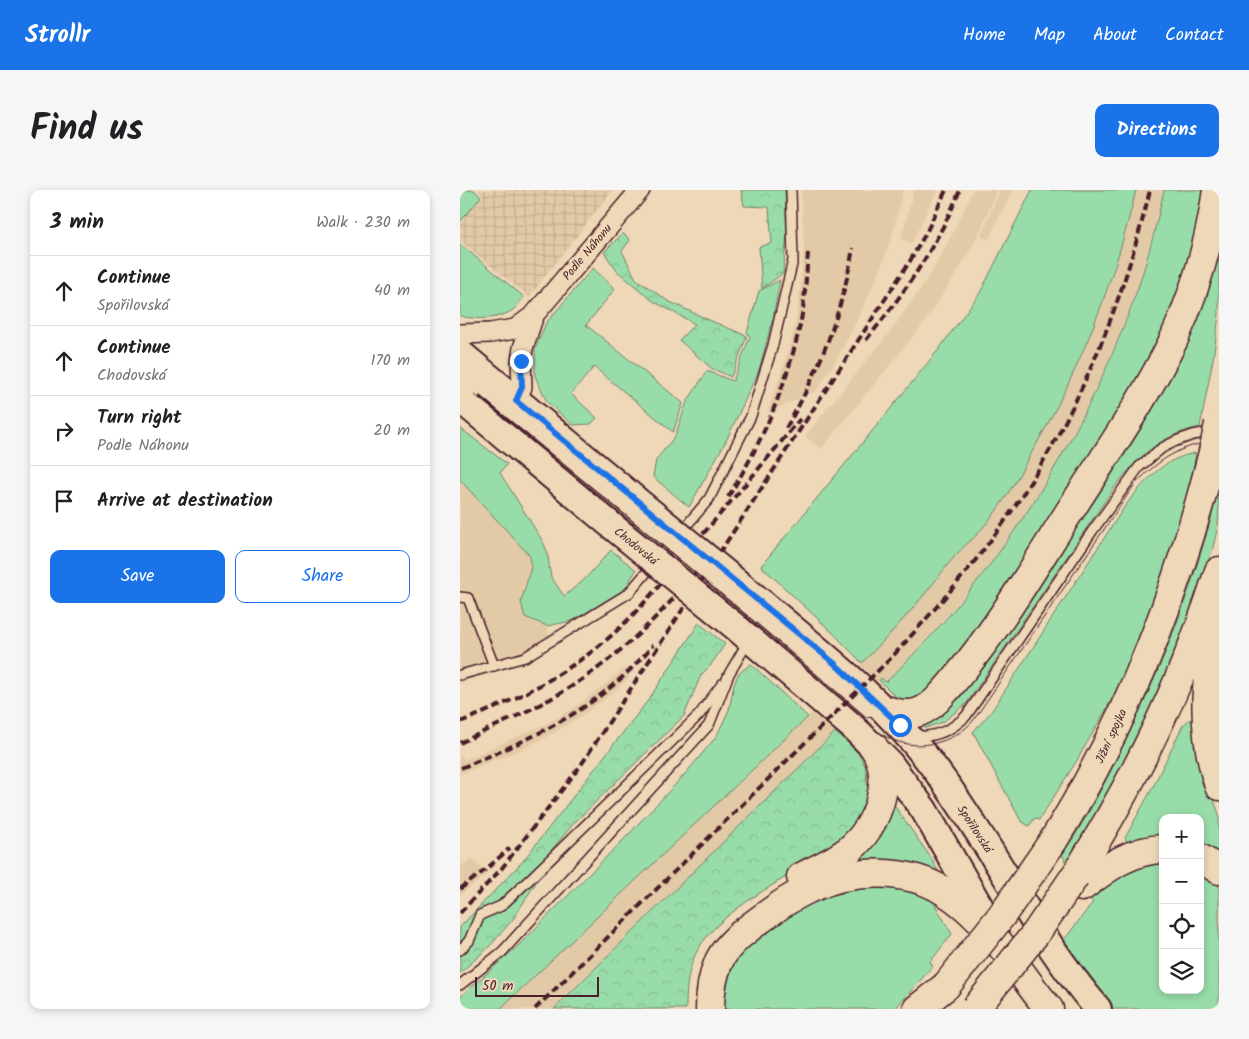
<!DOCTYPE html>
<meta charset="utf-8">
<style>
body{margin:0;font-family:Kalam,sans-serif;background:#f6f6f6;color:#202124}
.controls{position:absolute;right:15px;bottom:15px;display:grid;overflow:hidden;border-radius:10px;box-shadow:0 2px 8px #0003}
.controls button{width:45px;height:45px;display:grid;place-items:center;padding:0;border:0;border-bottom:1px solid #e0e0e0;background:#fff;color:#202124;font:25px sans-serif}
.scale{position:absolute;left:15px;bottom:12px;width:124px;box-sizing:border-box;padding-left:5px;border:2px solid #4a1f2b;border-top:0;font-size:14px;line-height:18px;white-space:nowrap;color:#4a1f2b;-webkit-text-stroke:4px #eed8b7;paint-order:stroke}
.stop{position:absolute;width:15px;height:15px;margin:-11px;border:4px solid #1a73e8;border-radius:50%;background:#fff}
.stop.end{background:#1a73e8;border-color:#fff;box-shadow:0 1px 5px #0008}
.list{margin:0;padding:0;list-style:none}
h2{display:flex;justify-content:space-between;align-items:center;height:65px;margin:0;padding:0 20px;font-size:21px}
h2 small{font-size:16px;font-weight:400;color:#757577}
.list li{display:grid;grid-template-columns:32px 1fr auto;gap:15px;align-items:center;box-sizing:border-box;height:70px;padding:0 20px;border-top:1px solid #e0e0e0}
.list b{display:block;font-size:19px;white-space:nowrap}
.list p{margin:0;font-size:16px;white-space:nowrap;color:#757577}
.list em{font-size:16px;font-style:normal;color:#757577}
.actions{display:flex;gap:10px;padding:15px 20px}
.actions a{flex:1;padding:11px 0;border:1px solid #1a73e8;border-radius:10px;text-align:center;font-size:18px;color:#1a73e8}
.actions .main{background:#1a73e8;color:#fff}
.icon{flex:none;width:28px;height:28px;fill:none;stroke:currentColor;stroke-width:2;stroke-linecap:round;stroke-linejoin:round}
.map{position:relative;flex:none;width:759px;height:819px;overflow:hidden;border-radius:10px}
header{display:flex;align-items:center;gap:30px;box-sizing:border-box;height:70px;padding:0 25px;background:#1a73e8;color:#fff}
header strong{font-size:24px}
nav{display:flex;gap:28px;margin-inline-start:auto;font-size:18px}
.intro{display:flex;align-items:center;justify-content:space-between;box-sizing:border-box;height:120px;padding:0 30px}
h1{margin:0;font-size:35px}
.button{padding:12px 22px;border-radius:10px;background:#1a73e8;color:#fff;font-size:18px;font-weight:700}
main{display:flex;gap:30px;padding:0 30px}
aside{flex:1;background:#fff;border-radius:10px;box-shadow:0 2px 8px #0003}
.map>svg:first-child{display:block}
.built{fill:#e2caa6}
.industrial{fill:url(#industrial-grid)}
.grass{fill:#98dda9;stroke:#717e6a}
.forest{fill:url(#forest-crowns);stroke:#717e6a}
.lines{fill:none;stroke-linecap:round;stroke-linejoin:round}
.lane-casing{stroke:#4a1f2b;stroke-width:12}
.street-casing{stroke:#4a1f2b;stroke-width:22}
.secondary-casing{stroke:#4a1f2b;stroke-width:30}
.highway-casing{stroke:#4a1f2b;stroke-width:31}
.lane{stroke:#eed8b7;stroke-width:9}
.street{stroke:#eed8b7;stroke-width:19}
.secondary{stroke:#eed8b7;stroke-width:26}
.highway{stroke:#eed8b7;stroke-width:28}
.tram{stroke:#4a1f2b;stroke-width:1}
.rail{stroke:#4a1f2b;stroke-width:4;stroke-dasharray:8 4;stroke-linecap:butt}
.lane-bridge-casing{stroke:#4a1f2b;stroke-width:12;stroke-linecap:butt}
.secondary-bridge-casing{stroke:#4a1f2b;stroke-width:30;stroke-linecap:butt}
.highway-bridge-casing{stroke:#4a1f2b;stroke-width:31;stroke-linecap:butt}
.lane-bridge{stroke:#eed8b7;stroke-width:9}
.secondary-bridge{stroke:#eed8b7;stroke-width:26}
.highway-bridge{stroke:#eed8b7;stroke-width:28}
.route{stroke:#1a73e8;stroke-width:6}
.labels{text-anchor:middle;stroke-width:5;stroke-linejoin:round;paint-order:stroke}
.street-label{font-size:12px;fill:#4a1f2b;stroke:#eed8b7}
</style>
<header>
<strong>Strollr</strong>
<nav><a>Home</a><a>Map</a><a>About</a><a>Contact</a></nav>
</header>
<div class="intro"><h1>Find us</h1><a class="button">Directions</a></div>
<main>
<aside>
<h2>3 min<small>Walk · 230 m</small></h2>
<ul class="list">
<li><svg class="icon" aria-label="ahead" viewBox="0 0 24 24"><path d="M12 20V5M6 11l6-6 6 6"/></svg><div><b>Continue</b><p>Spořilovská</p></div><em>40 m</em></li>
<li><svg class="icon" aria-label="ahead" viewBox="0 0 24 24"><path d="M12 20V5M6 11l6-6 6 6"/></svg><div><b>Continue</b><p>Chodovská</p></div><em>170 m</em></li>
<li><svg class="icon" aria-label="right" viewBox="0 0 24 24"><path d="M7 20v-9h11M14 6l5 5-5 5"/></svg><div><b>Turn right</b><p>Podle Náhonu</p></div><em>20 m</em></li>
<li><svg class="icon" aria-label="arrive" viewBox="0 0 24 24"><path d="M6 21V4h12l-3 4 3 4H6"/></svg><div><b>Arrive at destination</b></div></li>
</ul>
<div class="actions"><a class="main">Save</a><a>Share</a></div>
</aside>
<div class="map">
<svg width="759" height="819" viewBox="0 0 759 819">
<defs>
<pattern id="industrial-grid" width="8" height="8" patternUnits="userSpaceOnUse" patternTransform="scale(1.25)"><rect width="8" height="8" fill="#e2caa6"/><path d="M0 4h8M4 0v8" fill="none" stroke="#c3ad8f"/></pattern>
<pattern id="forest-crowns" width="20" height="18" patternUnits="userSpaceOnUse" patternTransform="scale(1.25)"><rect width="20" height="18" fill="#98dda9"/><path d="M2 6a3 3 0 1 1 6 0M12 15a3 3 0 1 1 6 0" fill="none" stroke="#84bd92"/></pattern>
</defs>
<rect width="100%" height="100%" fill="#eed8b7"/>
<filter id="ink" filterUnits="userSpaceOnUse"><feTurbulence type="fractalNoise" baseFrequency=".02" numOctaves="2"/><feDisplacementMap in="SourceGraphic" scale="10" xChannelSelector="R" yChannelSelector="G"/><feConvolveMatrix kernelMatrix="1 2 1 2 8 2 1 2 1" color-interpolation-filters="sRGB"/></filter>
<g filter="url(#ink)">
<g class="built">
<polygon points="341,0 443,0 432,46 421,78 395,135 377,168 356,201 307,223 324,176 335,137 341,93 344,58"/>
<polygon points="454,0 477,0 452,53 441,49"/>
<polygon points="513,0 537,0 519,43 504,71 465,132 361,259 345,246 429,143 451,113 472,81 491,47"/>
<polygon points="540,0 553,0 528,50 521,46"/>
<polygon points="676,0 704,0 679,94 659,148 627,218 588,290 567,323 518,390 443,476 94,819 40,819 336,539 421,454 467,401 496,364 521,341 565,275 585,240 618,174 633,138 653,86"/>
<polygon points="0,290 70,366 71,377 63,400 65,427 87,436 91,458 59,475 0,493"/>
<polygon points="163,480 170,487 150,505 121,526 92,544 64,558 0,584 0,565 4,570 86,534 114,518"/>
<polygon points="12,668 27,685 0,705 0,677"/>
</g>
<polygon class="industrial" points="17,0 151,0 152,1 69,107 0,51 0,34 23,6"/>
<g class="grass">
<polygon points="0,0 14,0 21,7 0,32"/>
<path d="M572 0H676C654 93 620 180 572 262 557 289 541 318 520 341 513 350 503 356 496 365 486 376 477 389 468 400 447 426 425 450 402 473L372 442 301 376 423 228 479 159 520 103Z"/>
<path d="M704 0H751L710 141 585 345 475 498 445 516 419 490 421 488 426 492C540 382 627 245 679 95 689 64 697 32 704 0Z"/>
<path d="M0 54 64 107C61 110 58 116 54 119 40 130 16 130 0 126Z"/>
<path d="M759 60V125L753 169 740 237C700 245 679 266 654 298L506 514 483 532 465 538 463 533 480 525 498 509 543 450 675 246 715 173Z"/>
<polygon points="133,78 155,99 126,135 223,213 213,242 134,177 111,204 137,228 131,234 113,235 87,212 75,186 75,159 86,133"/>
<polygon points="320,90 313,128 299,180 267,249 229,317 193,287 196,270 215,246 227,212 247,181 273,191 290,146 287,143 299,101"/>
<polygon points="0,238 47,274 40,283 82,350 87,361 91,387 104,406 123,391 151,360 176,380 165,399 112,431 87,436 65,427 61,412 71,377 70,366 0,290"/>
<path d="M736 263 729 301 708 370 679 453 659 497 616 572 579 630 575 628 569 636 561 631 513 542 531 522 665 316C684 292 703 268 736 263Z"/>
<path d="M759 297C759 309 759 323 758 335 753 363 742 391 732 418 700 507 658 593 607 673L602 665C625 632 643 596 661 560 703 476 737 388 759 297Z"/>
<polygon points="291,474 348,527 40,819 0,819 0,807 59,755 167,646 226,583 256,547 269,520 274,494 279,483"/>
<polygon points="730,529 736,536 749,598 759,624 759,667 740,656 740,628 703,628 703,647 667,652 665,648 693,597 723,535"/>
<polygon points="431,611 471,668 483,690 397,672 396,670"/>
<polygon points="703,670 703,800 740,800 740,681 745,683 759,696 759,819 651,819 601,754 633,712 629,708 654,684"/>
<polygon points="432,693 477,708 474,713 492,744 470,772 473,776 435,819 259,819 264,784 282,759 359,704"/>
</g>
<g class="forest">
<polygon points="281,0 325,0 327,45 323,83 302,99 299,57 312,53 309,17 284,16"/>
<polygon points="163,43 170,50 162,61 176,89 208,111 249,130 287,146 271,187 251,178 219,150 235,134 193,111 157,81 144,62"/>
<polygon points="239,433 265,454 250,476 241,485 224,526 114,633 90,662 75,694 54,728 29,757 0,783 0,737 63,671 189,509"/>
<path d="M375 542C391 556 410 569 406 592L412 593C409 607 396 638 386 648 378 657 364 663 355 669 316 695 250 725 233 770 227 786 226 803 226 819H94Z"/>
</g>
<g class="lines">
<defs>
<g id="lane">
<polyline points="0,183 166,319"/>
<polyline points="0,193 15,205"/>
<polyline points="0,407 8,408 34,476"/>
<polyline points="292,423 408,522"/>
<polyline points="0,485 65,467 169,403 249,309 291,226 313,155 333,70 331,0"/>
<path d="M454 546C474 548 492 540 506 526L633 340 679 277 702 258 716 251 733 245 755 241"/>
<polyline points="0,760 9,751 20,725 41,716 70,689 239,525 262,494"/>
<polyline points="0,795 42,762 249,535 269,484 289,450"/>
</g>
<g id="street">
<polyline points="0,144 30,143 55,139 74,125 180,0"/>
<polyline points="56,211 62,197 61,171 63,158 74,125"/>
</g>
<g id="secondary">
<polyline points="0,163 175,309"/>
<polyline points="0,209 152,336"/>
<path d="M301 412C360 462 421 509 469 571 530 650 573 743 638 819"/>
<polyline points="278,439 394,538 430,574 464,620 532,738"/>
</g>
<g id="highway">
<path d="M755 427C747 487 739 536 759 596"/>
<path d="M426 520C448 527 460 526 477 510 528 455 566 390 606 327 643 269 684 211 714 149 735 102 750 51 757 0"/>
<path d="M593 651C668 531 719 399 753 262"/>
<polyline points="740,668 759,680"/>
<path d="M615 686C675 590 725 489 759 381"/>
<path d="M341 687C357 679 375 671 389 660 417 636 436 589 413 556"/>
<path d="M622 697C647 678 670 660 703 659"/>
<path d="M250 819C250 802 252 787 259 771 268 753 286 740 301 729 318 716 334 705 353 697 393 679 447 678 484 701 531 730 555 779 589 819"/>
<polyline points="457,819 486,796"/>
</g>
</defs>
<use href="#lane" class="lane-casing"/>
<use href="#street" class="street-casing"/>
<use href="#secondary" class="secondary-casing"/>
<use href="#highway" class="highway-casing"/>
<use href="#lane" class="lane"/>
<use href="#street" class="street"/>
<use href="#secondary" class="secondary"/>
<use href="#highway" class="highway"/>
<path class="tram" d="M15 205C123 291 228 380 334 468 355 485 374 503 394 520 406 531 418 544 433 550 461 561 493 553 513 531L675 294C701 268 722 254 759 251"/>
<g class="rail">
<path d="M406 150C444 104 477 56 500 0"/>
<path d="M326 238C359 182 382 123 393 58"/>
<path d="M268 307C301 255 327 195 340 135 345 112 346 87 348 63"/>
<path d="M0 532C50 513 97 489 139 456 174 428 201 393 230 359 267 316 304 273 340 229"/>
<path d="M0 553C42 532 86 515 124 488 175 453 216 408 254 361"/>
<path d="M1 578C75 547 140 519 193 455"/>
<polyline points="0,699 24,681 50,658"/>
<polyline points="0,723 42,678 121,575 450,71 467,41 486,0"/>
<path d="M75 819 433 466C476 418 519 370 555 316 620 220 663 112 690 0"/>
</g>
<defs>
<polyline id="lane-bridge" points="166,319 292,423"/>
<g id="secondary-bridge">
<polyline points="175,309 301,412"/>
<polyline points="152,336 278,439"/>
</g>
<g id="highway-bridge">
<polyline points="753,262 759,234"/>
<polyline points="486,796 542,725 593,651"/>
<polyline points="515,819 576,743 615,686"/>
</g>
</defs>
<use href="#lane-bridge" class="lane-bridge-casing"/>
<use href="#secondary-bridge" class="secondary-bridge-casing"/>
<use href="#highway-bridge" class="highway-bridge-casing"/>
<use href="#lane-bridge" class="lane-bridge"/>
<use href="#secondary-bridge" class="secondary-bridge"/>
<use href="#highway-bridge" class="highway-bridge"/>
</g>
</g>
<g class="lines" filter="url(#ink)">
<polyline class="route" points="61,171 62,197 56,211 374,473 440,535"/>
</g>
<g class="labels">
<g class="street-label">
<text transform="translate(127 62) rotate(-50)" y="4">Podle Náhonu</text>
<text transform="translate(176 356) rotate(39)" y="4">Chodovská</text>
<text transform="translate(651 546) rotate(-65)" y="4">Jižní spojka</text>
<text transform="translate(515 639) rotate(57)" y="4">Spořilovská</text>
</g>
</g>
</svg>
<div class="controls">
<button>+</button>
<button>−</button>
<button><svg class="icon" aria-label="locate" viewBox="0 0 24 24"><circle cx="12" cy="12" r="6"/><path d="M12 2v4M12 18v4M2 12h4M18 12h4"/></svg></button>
<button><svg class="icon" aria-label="layers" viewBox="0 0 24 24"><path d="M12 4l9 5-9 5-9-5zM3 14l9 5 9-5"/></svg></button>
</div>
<div class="scale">50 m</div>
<div class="stop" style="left:440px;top:535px"></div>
<div class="stop end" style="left:61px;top:171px"></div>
</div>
</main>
